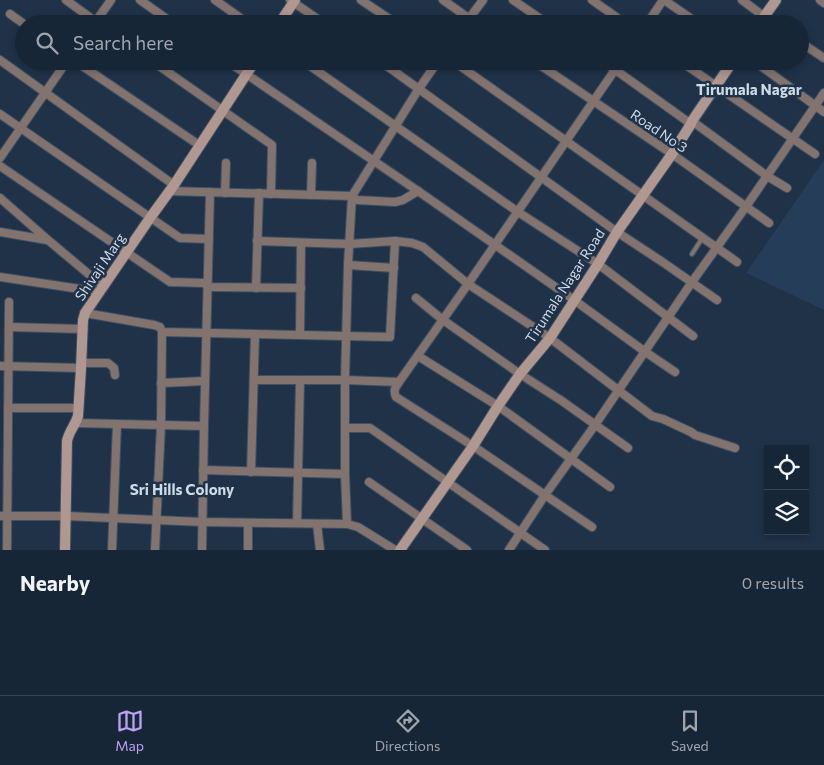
<!DOCTYPE html>
<style>
body{margin:0;font-family:Commissioner,sans-serif;background:#202e3e;color:#f1f3f6}
.controls{position:absolute;right:15px;bottom:15px;display:grid;overflow:hidden;border-radius:0px;box-shadow:0 2px 8px #0003}
.controls button{width:45px;height:45px;display:grid;place-items:center;padding:0;border:0;border-bottom:1px solid #364351;background:#172636;color:#f1f3f6;font:25px sans-serif}
.list{margin:0;padding:0;list-style:none}
h2{display:flex;justify-content:space-between;align-items:center;height:65px;margin:0;padding:0 20px;font-size:21px}
h2 small{font-size:16px;font-weight:400;color:#9ea5ad}
.icon{flex:none;width:28px;height:28px;fill:none;stroke:currentColor;stroke-width:2;stroke-linecap:round;stroke-linejoin:round}
.map{position:relative;flex:none;width:824px;height:550px;overflow:hidden}
.search{position:absolute;background:#172636;box-shadow:0 2px 8px #0003;left:15px;right:15px;top:15px;height:55px;display:flex;align-items:center;gap:12px;box-sizing:border-box;padding:0 18px;border-radius:28px;color:#9ea5ad;font-size:19px}
.sheet{height:145px;background:#172636}
nav{display:flex;justify-content:space-around;align-items:center;box-sizing:border-box;height:70px;border-top:1px solid #364351;background:#172636;font-size:14px;color:#9ea5ad}
nav a{display:grid;justify-items:center;gap:2px}
nav .on{color:#bca0f2}
.map>svg:first-child{display:block}
.built{fill:#253d58}
.lines{fill:none;stroke-linecap:round;stroke-linejoin:round}
.lane-casing{stroke:#3e5065;stroke-width:6}
.street-casing{stroke:#3e5065;stroke-width:10}
.secondary-casing{stroke:#3e5065;stroke-width:12}
.lane{stroke:#82736e;stroke-width:4}
.street{stroke:#82736e;stroke-width:8}
.secondary{stroke:#b09790;stroke-width:10}
.labels{text-anchor:middle;stroke-width:5;stroke-linejoin:round;paint-order:stroke}
.street-label{font-size:14px;fill:#cedae8;stroke:#1f3248}
.neighbourhood-label{font-size:15px;font-weight:bold;fill:#cedae8;stroke:#1f3248}
</style>
<div class="map">
<svg width="824" height="550" viewBox="0 0 824 550">
<rect width="100%" height="100%" fill="#1f3248"/>
<polygon class="built" points="824,160 824,310 746,273"/>
<g class="lines">
<defs>
<polyline id="lane" points="692,254 703,237"/>
<g id="street">
<polyline points="66,0 99,24"/>
<polyline points="140,0 174,24"/>
<polyline points="215,0 249,24"/>
<polyline points="290,0 325,24"/>
<polyline points="361,0 397,24"/>
<polyline points="443,0 477,24"/>
<polyline points="513,0 548,24"/>
<polyline points="592,0 626,24"/>
<polyline points="664,0 699,24"/>
<polyline points="742,0 774,24"/>
<polyline points="820,0 824,3"/>
<polyline points="10,14 24,24"/>
<polyline points="94,24 111,0"/>
<polyline points="465,24 483,0"/>
<polyline points="647,24 663,0"/>
<polyline points="800,42 824,58"/>
<polyline points="0,60 174,185"/>
<polyline points="75,61 199,145"/>
<polyline points="152,61 272,145 271,194"/>
<polyline points="227,61 418,191 574,300 644,351 675,372"/>
<polyline points="303,61 518,212 598,264 693,336"/>
<polyline points="380,61 617,232 664,263 717,300"/>
<polyline points="453,61 737,262"/>
<polyline points="534,61 672,154 769,223"/>
<polyline points="603,61 691,124"/>
<polyline points="680,61 815,154"/>
<polyline points="754,61 824,112"/>
<polyline points="0,114 180,238 209,239"/>
<polyline points="692,121 767,176 787,188"/>
<polyline points="0,158 67,61"/>
<polyline points="0,166 170,282 204,283 209,287 301,288"/>
<polyline points="169,191 352,196 357,200 395,202 403,200 418,191"/>
<polyline points="225,193 226,163"/>
<polyline points="311,195 312,163"/>
<polyline points="0,198 48,240 104,287"/>
<polyline points="0,232 47,240"/>
<polyline points="395,241 412,243 423,247 468,284 550,338 652,416 663,419 691,432 695,435 735,448"/>
<polyline points="348,265 394,268"/>
<polyline points="0,277 100,292"/>
<polyline points="256,288 259,193"/>
<polyline points="416,298 443,320 520,374 562,401 628,448"/>
<polyline points="85,313 154,325 160,327 162,332 390,337 395,241 349,244 257,241"/>
<polyline points="9,327 82,329"/>
<polyline points="300,335 301,243"/>
<polyline points="418,356 498,406 610,487"/>
<polyline points="82,363 108,363 114,368 115,375"/>
<polyline points="0,366 81,368"/>
<path d="M254 380H345L399 382C395 388 393 390 396 397L473 446 545 495 509 550"/>
<polyline points="399,382 468,284 621,61"/>
<polyline points="161,383 205,381"/>
<polyline points="8,408 79,408"/>
<polyline points="76,423 204,426"/>
<polyline points="345,428 370,428 545,550"/>
<polyline points="203,470 345,474"/>
<polyline points="251,472 255,334"/>
<polyline points="369,482 467,550"/>
<polyline points="0,516 66,516 202,522 347,524 358,527 395,550"/>
<polyline points="248,523 248,550"/>
<polyline points="297,523 300,380"/>
<polyline points="317,524 320,550"/>
<polyline points="347,524 345,474 345,380 348,265 352,196 418,90 438,61"/>
<polyline points="592,527 545,495 595,425 692,282 745,208 824,93"/>
<polyline points="7,550 9,302"/>
<polyline points="112,550 117,424"/>
<polyline points="155,550 161,425 162,332"/>
<polyline points="202,550 204,426 210,192"/>
</g>
<g id="secondary">
<polyline points="279,24 295,0"/>
<polyline points="759,24 776,0"/>
<path d="M65 550 67 441C69 431 75 426 78 416L81 368 83 320 85 313 150 218 174 185 255 61"/>
<polyline points="400,550 473,446 498,406 520,374 550,338 598,264 617,232 672,154 691,124 692,121 733,61"/>
</g>
</defs>
<use href="#lane" class="lane-casing"/>
<use href="#street" class="street-casing"/>
<use href="#secondary" class="secondary-casing"/>
<use href="#lane" class="lane"/>
<use href="#street" class="street"/>
<use href="#secondary" class="secondary"/>
</g>
<g class="labels">
<g class="street-label">
<text transform="translate(659 131) rotate(34)" y="5">Road No 3</text>
<text transform="translate(100 267) rotate(-56)" y="5">Shivaji Marg</text>
<text transform="translate(565 286) rotate(-57)" y="5">Tirumala Nagar Road</text>
</g>
<g class="neighbourhood-label">
<text x="749" y="95">Tirumala Nagar</text>
<text x="182" y="495">Sri Hills Colony</text>
</g>
</g>
</svg>
<div class="controls">
<button><svg class="icon" aria-label="locate" viewBox="0 0 24 24"><circle cx="12" cy="12" r="6"/><path d="M12 2v4M12 18v4M2 12h4M18 12h4"/></svg></button>
<button><svg class="icon" aria-label="layers" viewBox="0 0 24 24"><path d="M12 4l9 5-9 5-9-5zM3 14l9 5 9-5"/></svg></button>
</div>
<div class="search"><svg class="icon" aria-label="search" viewBox="0 0 24 24"><circle cx="10" cy="10" r="6"/><path d="M15 15l6 6"/></svg>Search here</div>
</div>
<section class="sheet">
<h2>Nearby<small>0 results</small></h2>
<ul class="list">
</ul>
</section>
<nav>
<a class="on"><svg class="icon" aria-label="map" viewBox="0 0 24 24"><path d="M3 6l6-2 6 2 6-2v14l-6 2-6-2-6 2zM9 4v14M15 6v14"/></svg>Map</a>
<a><svg class="icon" aria-label="directions" viewBox="0 0 24 24"><path d="M12 3l9 9-9 9-9-9zM9 14v-3h6M13 9l2 2-2 2"/></svg>Directions</a>
<a><svg class="icon" aria-label="saved" viewBox="0 0 24 24"><path d="M7 4h10v16l-5-4-5 4z"/></svg>Saved</a>
</nav>
